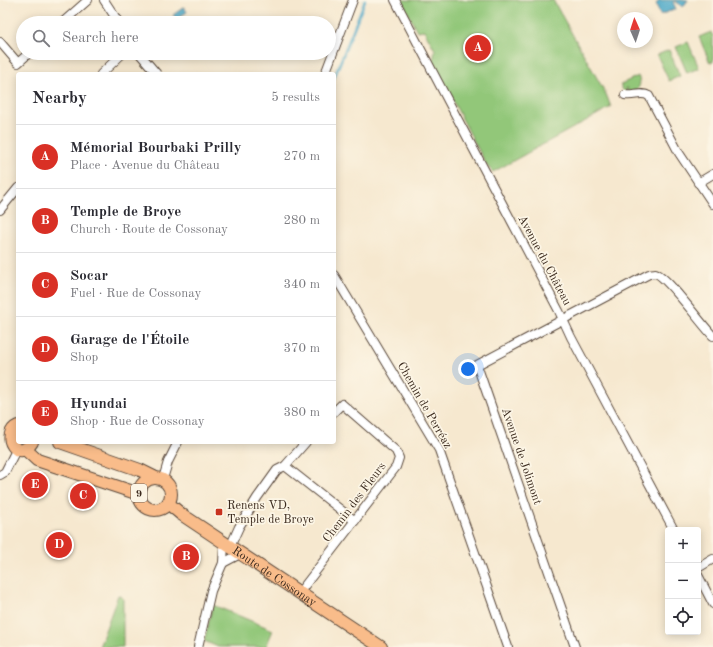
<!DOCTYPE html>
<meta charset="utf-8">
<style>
body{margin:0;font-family:"Old Standard TT",serif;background:#f2f2f3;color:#2b2b33}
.controls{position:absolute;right:12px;bottom:12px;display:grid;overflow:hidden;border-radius:4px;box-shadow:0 2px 10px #0003}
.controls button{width:36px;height:36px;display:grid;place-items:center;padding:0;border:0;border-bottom:1px solid #e1e1e2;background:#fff;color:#2b2b33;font:20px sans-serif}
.compass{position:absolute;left:617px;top:12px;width:36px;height:36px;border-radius:50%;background:#fff;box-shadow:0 2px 10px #0003;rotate:357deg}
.you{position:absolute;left:468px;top:369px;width:14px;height:14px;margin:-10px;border:3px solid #fff;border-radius:50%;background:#1a73e8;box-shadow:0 0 0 6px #1a73e833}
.badge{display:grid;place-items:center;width:26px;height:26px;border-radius:50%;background:#d93025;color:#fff;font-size:13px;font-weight:700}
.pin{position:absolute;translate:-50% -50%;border:2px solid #fff;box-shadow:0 1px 4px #0006}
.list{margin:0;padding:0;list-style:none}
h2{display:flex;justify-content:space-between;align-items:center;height:52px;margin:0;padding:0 16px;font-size:17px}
h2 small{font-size:13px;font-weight:400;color:#7c7c81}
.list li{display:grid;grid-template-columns:26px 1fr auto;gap:12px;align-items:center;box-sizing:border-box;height:64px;padding:0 16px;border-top:1px solid #e1e1e2}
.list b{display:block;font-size:15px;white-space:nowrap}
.list p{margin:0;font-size:13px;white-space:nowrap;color:#7c7c81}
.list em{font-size:13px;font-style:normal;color:#7c7c81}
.icon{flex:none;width:22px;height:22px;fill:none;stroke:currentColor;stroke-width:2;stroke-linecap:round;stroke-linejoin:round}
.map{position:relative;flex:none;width:713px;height:647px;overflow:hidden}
.search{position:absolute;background:#fff;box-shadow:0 2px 10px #0003;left:16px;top:16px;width:320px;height:44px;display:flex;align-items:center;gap:10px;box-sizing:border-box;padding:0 14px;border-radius:22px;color:#7c7c81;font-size:15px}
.panel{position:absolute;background:#fff;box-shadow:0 2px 10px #0003;left:16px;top:72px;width:320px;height:372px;border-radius:4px}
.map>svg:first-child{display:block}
.green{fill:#92c779;stroke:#66784c}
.water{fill:#48a7c7;stroke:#426872}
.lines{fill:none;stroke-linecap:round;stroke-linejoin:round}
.stream{stroke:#48a7c7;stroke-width:2.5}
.street-casing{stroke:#574639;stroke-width:10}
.primary-casing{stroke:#574639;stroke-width:14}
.street{stroke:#fff;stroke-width:8}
.primary{stroke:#f9bc8a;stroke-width:12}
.poi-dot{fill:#c8321e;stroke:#fcf5e5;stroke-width:1.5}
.labels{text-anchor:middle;stroke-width:3.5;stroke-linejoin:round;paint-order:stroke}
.shield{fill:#fcf5e5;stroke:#75675a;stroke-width:1}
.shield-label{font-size:11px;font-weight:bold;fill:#3b2a1e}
.street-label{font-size:12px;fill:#3b2a1e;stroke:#fcf5e5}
.poi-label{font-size:12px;fill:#3b2a1e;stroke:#fcf5e5;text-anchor:start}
</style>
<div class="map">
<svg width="713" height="647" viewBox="0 0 713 647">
<rect width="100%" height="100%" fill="#fcf5e5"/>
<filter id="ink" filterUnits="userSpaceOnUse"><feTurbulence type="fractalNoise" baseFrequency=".025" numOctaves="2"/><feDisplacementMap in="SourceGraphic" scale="8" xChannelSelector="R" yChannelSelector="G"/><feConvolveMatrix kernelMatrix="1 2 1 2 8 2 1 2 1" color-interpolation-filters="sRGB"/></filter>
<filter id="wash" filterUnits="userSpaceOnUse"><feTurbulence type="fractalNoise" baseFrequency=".012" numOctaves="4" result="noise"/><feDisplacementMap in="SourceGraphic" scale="16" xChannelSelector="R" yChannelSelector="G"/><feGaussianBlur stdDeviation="0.9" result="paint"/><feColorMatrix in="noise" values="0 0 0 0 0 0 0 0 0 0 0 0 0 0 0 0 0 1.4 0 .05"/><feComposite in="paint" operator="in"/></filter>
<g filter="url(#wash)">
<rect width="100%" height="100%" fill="#f6e8cf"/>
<g class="green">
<polygon points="401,0 553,0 606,94 611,107 493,172 487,166 437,71 433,61 435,50 424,30 417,31"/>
<polygon points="711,32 713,37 713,62 710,63 699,37"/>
<polygon points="688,42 699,68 687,73 676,47"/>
<polygon points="669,50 680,76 669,81 657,55"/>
<path d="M638 76C643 86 637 92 627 93L628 88H626V92C623 91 620 87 621 84Z"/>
<polygon points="118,595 123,598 123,647 99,647"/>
<polygon points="213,605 273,630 266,647 218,647 204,641"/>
</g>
<g class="water">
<polygon points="659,0 688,0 683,7 675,1 673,2 676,9 660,15 656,4"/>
<polygon points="184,7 187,12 176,19 173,15"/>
</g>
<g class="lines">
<polyline class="stream" points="334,78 365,0"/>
</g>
</g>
<g filter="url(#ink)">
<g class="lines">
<defs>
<g id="street">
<polyline points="104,0 119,23"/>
<polyline points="395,0 447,99 559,311 571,337 674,530"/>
<polyline points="62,23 88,0"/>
<polyline points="0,42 18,63 29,53"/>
<polyline points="139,53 157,74"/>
<polyline points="101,74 123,53"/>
<polyline points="325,74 353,0"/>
<path d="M625 95C634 97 641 91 649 96L679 153 713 204"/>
<polyline points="698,183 713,174"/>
<polyline points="0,210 18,188"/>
<polyline points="334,275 439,450 508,647"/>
<polyline points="285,466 355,521"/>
<polyline points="0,475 5,472 16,450"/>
<polyline points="163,479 168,462 178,442"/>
<polyline points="230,547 239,527 257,498 277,470 285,466 306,442"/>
<polyline points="223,563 240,554"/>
<polyline points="698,568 713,559"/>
<polyline points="698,575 713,604"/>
<polyline points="299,593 396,467 399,458 396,451 342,404 334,412"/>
<polyline points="198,647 211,591 223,563 224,543"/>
<path d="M575 647 477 365 649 274C650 274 654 273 655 273 666 275 702 325 713 336"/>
</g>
<g id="primary">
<path d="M18 426C0 434 18 465 32 442"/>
<polyline points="60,442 140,470 154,477"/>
<polyline points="25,449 37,460 139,494"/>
<circle cx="155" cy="494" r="16"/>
<path id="s1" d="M169 504 181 514 381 647"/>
</g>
</defs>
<use href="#street" class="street-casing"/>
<use href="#primary" class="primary-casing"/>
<use href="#street" class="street"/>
<use href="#primary" class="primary"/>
</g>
</g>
<rect class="poi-dot" x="215" y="508" width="8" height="8" rx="2"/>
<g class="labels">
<rect class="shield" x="131" y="484" width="16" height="18" rx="3"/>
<g class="shield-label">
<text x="139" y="497">9</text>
</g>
<g class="street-label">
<text transform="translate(545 260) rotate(62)" y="4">Avenue du Château</text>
<text transform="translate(425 405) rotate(60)" y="4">Chemin de Perréaz</text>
<text transform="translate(522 456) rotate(71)" y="4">Avenue de Jolimont</text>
<text transform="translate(354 502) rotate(-53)" y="4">Chemin des Fleurs</text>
<text dy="4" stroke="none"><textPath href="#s1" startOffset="128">Route de Cossonay</textPath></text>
</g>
<g class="poi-label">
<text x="227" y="509">Renens VD,<tspan x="227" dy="14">Temple de Broye</tspan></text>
</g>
</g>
</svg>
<div class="controls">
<button>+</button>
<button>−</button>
<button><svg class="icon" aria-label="locate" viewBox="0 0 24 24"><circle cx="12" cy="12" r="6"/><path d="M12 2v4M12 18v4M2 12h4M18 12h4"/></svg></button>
</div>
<svg class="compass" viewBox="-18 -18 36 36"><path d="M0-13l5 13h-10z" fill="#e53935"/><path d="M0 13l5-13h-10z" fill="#7c7c81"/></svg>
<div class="you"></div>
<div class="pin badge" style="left:478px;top:48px">A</div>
<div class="pin badge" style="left:186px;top:557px">B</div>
<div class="pin badge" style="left:83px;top:496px">C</div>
<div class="pin badge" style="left:59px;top:545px">D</div>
<div class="pin badge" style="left:35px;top:485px">E</div>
<div class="search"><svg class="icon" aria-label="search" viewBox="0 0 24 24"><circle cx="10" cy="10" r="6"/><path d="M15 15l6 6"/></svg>Search here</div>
<section class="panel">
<h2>Nearby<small>5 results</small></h2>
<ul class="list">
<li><span class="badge">A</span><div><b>Mémorial Bourbaki Prilly</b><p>Place · Avenue du Château</p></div><em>270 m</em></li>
<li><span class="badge">B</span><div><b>Temple de Broye</b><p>Church · Route de Cossonay</p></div><em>280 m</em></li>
<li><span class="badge">C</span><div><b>Socar</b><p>Fuel · Rue de Cossonay</p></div><em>340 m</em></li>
<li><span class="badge">D</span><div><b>Garage de l'Étoile</b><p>Shop</p></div><em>370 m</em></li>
<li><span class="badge">E</span><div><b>Hyundai</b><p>Shop · Rue de Cossonay</p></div><em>380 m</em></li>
</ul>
</section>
</div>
